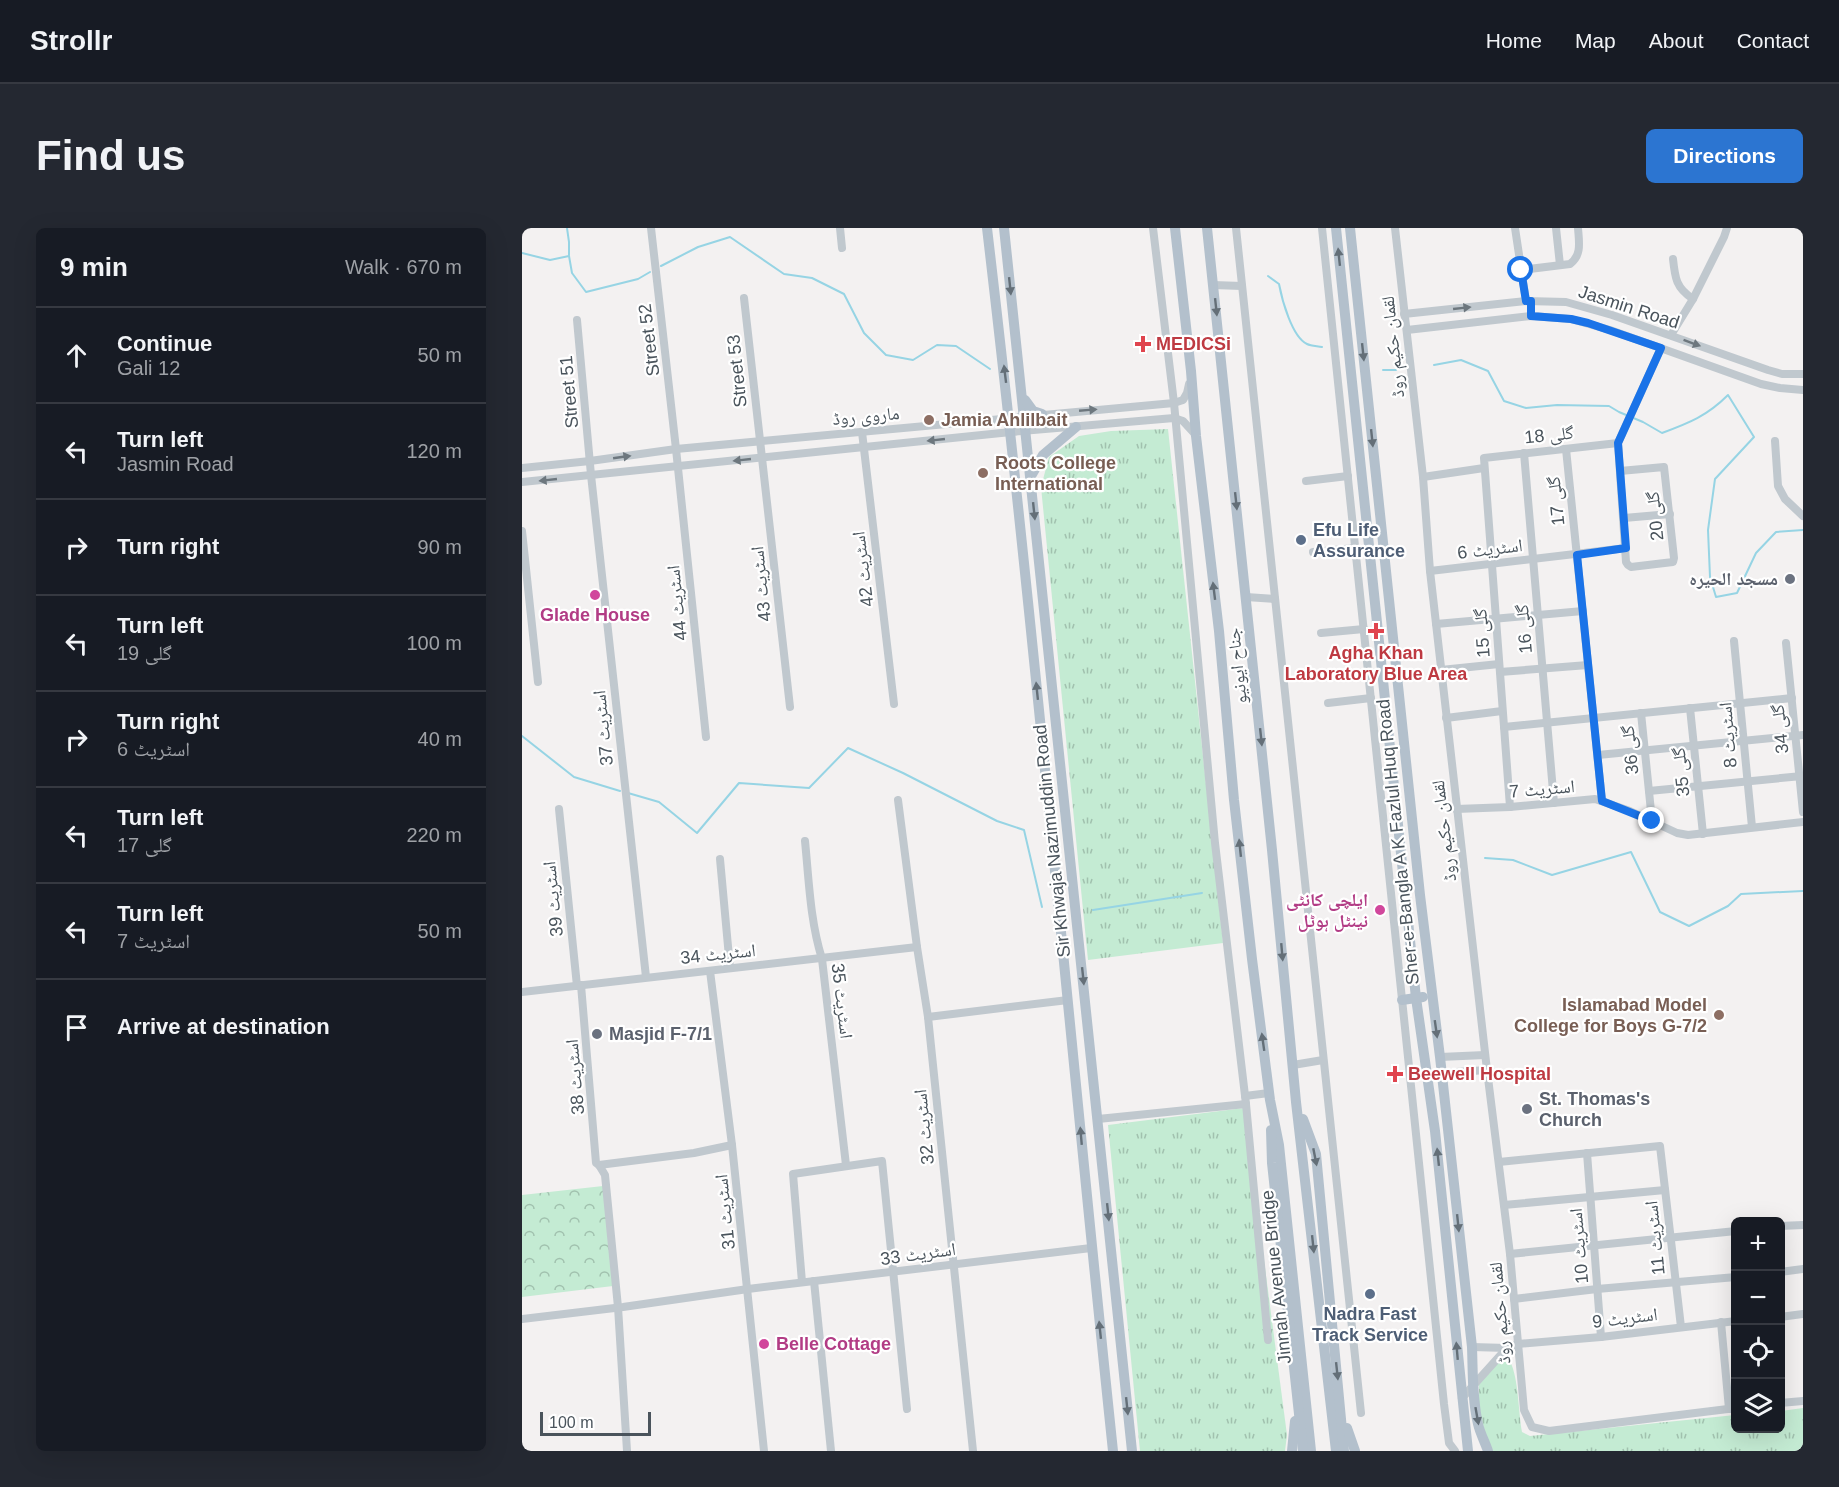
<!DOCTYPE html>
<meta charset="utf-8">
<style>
body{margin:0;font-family:Helvetica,"Noto Naskh Arabic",sans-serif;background:#242831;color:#f1f3f6}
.controls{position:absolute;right:18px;bottom:18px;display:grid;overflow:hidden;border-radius:9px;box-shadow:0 6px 24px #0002}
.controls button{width:54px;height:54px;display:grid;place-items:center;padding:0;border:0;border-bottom:2px solid #363941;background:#171b24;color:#f1f3f6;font:30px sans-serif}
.scale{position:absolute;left:18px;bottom:15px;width:111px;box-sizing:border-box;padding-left:6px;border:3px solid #4a545c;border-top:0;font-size:16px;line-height:21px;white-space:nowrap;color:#4a545c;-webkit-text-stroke:4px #fff;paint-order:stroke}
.stop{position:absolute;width:18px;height:18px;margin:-14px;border:4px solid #1a73e8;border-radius:50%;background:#fff}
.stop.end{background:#1a73e8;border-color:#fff;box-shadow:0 2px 6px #0008}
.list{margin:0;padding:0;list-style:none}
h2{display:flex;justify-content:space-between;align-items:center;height:78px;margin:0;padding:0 24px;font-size:26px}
h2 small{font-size:20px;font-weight:400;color:#9ea1a6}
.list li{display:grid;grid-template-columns:39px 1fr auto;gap:18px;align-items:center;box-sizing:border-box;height:96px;padding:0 24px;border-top:2px solid #363941}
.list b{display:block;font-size:22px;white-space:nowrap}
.list p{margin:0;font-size:20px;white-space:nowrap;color:#9ea1a6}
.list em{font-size:20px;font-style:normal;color:#9ea1a6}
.icon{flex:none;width:33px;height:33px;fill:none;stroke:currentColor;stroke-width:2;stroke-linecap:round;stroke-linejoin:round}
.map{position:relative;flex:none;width:1281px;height:1223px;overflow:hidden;border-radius:9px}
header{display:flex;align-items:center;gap:36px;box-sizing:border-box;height:84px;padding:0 30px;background:#171b24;border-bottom:2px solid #363941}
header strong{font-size:28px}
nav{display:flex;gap:33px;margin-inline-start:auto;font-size:21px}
.intro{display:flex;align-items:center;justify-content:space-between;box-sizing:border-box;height:144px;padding:0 36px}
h1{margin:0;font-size:42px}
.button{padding:15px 27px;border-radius:9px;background:#2c75d1;color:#fff;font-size:21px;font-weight:700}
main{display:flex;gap:36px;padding:0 36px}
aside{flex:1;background:#171b24;border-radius:9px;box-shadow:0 6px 24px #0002}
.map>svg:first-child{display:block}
.grass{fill:url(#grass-tufts)}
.park{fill:url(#park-crowns)}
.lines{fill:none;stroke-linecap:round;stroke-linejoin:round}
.stream{stroke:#96d4e4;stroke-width:2}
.minor{stroke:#c0c8ce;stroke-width:8}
.major{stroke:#b3c0cc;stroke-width:10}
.oneway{fill:#646f78}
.oneway2{fill:#6d777e}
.route{stroke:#1a73e8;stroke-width:8}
.health-dot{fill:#e0444e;stroke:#fff;stroke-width:2}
.education-dot{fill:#8d6e63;stroke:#fff;stroke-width:2}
.service-dot{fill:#5c6f8a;stroke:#fff;stroke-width:2}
.worship-dot{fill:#6b7280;stroke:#fff;stroke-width:2}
.hotel-dot{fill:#d1479c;stroke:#fff;stroke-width:2}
.labels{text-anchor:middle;stroke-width:4.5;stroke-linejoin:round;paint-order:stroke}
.street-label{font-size:18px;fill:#4a545c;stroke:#fff}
.health-label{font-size:18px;font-weight:bold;fill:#be3a42;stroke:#fff;text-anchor:start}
.education-label{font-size:18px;font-weight:bold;fill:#785e54;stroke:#fff;text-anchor:start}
.service-label{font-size:18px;font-weight:bold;fill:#4e5e75;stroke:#fff;text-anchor:start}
.worship-label{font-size:18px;font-weight:bold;fill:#5b616d;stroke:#fff;text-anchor:start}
.hotel-label{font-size:18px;font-weight:bold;fill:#b23c85;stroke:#fff}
</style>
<header>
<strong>Strollr</strong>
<nav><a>Home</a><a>Map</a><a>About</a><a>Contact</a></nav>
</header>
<div class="intro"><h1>Find us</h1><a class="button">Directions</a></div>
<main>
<aside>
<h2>9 min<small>Walk · 670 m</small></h2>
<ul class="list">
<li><svg class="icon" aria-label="ahead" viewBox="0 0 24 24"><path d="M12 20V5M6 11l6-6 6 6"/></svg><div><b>Continue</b><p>Gali 12</p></div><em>50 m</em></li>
<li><svg class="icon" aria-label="left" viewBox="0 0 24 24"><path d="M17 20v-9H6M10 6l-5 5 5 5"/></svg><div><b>Turn left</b><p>Jasmin Road</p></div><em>120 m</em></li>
<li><svg class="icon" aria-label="right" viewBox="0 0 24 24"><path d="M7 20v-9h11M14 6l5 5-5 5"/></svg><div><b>Turn right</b></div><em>90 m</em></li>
<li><svg class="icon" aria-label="left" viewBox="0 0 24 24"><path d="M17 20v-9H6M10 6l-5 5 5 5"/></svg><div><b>Turn left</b><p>گلی 19</p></div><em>100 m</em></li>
<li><svg class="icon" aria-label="right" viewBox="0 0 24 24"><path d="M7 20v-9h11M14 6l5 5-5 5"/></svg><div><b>Turn right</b><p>اسٹریٹ 6</p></div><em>40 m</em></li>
<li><svg class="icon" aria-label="left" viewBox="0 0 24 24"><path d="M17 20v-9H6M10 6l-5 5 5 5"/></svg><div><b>Turn left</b><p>گلی 17</p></div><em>220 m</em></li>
<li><svg class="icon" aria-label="left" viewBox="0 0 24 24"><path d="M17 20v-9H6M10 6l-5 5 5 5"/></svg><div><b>Turn left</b><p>اسٹریٹ 7</p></div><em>50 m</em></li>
<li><svg class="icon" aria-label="arrive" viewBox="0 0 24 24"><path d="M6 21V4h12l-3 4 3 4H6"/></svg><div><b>Arrive at destination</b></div></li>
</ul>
</aside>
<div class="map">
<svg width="1281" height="1223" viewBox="0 0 1281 1223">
<defs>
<pattern id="grass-tufts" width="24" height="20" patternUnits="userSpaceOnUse" patternTransform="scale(1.5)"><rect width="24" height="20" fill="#c4ebd3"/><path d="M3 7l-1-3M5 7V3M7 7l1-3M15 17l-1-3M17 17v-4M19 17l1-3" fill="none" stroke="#a1c1ae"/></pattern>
<pattern id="park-crowns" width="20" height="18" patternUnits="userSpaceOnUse" patternTransform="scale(1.5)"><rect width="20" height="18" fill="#c4ebd3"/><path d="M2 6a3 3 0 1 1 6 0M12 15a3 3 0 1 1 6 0" fill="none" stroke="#a1c1ae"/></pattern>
</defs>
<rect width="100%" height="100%" fill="#f3f1f1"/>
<g class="grass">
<polygon points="646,201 701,715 566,732 519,259 527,229 557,208 589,203"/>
<polygon points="722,880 765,1207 763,1223 618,1223 586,897"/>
<path d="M988 1133C997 1152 996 1182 1000 1204L1008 1208 1213 1187 1214 1200H1258L1259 1183 1281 1180V1223H969L957 1184V1150L970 1136Z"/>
</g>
<polygon class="park" points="81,958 91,1058 0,1069 0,967"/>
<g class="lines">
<g class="stream">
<polyline points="45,0 47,14 47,27"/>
<polyline points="0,25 28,32 47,28 50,45 64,64 116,51 128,44"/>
<polyline points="139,38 176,19 208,9 262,46 290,50 322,66 342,105 364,127 391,132 415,117 434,118 468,141"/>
<path d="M746 48 757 56C760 72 770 109 785 116 789 118 795 118 800 119"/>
<path d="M912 137 939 132 966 143 982 173 1004 180 1035 177 1087 178 1097 184 1121 194 1140 205C1167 195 1185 188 1206 167L1232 209 1193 251 1186 302 1188 349 1194 369 1215 365 1234 325 1254 304 1281 302"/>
<polyline points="861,142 874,142"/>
<polyline points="0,508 52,549 98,563"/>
<polyline points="106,565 137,574 175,605 217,555 287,560 326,520 381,545 475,593 502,602 520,679"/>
<polyline points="963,630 991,632 1030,647 1109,624 1138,684 1167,698 1206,678 1219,666 1281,663"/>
<polyline points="571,682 680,665"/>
</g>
<g class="minor">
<polyline points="129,0 154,221 184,509"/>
<polyline points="318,0 320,20"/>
<polyline points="631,0 652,175 693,615 724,876 746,1112"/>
<polyline points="714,0 839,1185"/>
<polyline points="800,0 922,1176 927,1215 933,1223"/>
<polyline points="873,0 901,249 908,343 965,842 988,1026 1002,1182 1010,1199 1027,1203 1214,1180"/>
<polyline points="993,0 1004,73"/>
<polyline points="1034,0 1038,37"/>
<path d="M1151 31C1153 50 1154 60 1171 71"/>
<path d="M999 42 1048 36C1060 27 1057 14 1056 0"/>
<polyline points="691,57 720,58"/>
<polyline points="222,70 268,479"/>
<polyline points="882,86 1004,73 1044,74 1090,87 1246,142 1260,146 1281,146"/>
<polyline points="55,92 69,247 124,749"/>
<polyline points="885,102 1009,88 1049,91 1088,102 1239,156 1258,160 1281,162"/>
<polyline points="1149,107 1171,71 1202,9 1205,0"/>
<polyline points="340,204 372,476"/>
<polyline points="1253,213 1256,258 1263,271 1281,288"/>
<polyline points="1044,221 1080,573"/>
<polyline points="1002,225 1032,575"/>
<polyline points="0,240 68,233 154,221 652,175 661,172 665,165 667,156"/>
<polyline points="1098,243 1142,239 1152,330 1151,334 1109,339 1106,337 1104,334 1096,215 1139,120"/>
<polyline points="901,249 962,240"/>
<polyline points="784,253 826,248"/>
<polyline points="0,254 489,204 652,190 661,193 673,206"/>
<polyline points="1102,290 1148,286"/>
<polyline points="0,303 16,454"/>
<polyline points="791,324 833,320"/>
<polyline points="908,343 1104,320"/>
<polyline points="724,369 753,371"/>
<polyline points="914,396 1061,383"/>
<polyline points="799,405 842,401"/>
<polyline points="1212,413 1230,599"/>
<polyline points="1264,415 1281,584"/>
<polyline points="919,442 977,436"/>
<polyline points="978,444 1066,437"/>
<polyline points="806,475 849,470"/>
<polyline points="1168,480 1181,606"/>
<polyline points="1119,485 1130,593"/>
<polyline points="924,490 980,483"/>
<polyline points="982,499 1270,470"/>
<polyline points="1076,527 1281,507"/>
<polyline points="1127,563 1280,548"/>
<polyline points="376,572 395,719 406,789 451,1223"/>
<polyline points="988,579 962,230 1096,215"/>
<polyline points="37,581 55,758"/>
<polyline points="934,581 988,579 1073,571 1108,583 1155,605 1166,607 1281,594"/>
<path d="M283 613C287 653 288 692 300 731L324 937"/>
<polyline points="198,631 208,740"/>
<polyline points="188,743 210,917 242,1223"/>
<polyline points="59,757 74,935 77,937 83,947 96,1079 105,1223"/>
<polyline points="0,764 395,719"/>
<polyline points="406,789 546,772"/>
<polyline points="918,829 963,827"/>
<polyline points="771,837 801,832"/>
<polyline points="920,845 965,842"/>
<polyline points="723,868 747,865"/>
<polyline points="576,891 724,876"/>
<polyline points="1065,925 1079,1109"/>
<polyline points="977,934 1138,918 1159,1099"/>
<polyline points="77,937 172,925 210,917"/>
<polyline points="982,977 1143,962"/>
<polyline points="1258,998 1281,997"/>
<polyline points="988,1026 1214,1003"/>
<polyline points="1258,1044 1281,1041"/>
<polyline points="292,1053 309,1223"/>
<polyline points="280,1054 271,946 360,933 385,1181"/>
<polyline points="992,1071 1075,1061 1214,1049"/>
<polyline points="1258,1089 1281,1086"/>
<polyline points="0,1091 101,1079 226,1061 569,1020"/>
<polyline points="1199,1094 1207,1181"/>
<polyline points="950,1119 985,1120 996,1116 1079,1109 1214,1093"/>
<polyline points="940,1170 985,1120"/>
<polyline points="1258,1175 1281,1173"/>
</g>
<g class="major">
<path d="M465 0C513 407 548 815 591 1223"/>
<polyline points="482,0 610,1223"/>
<polyline points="653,0 669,143 674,208 697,403 712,572 730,731 748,872 757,917 789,1223"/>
<polyline points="685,0 750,622 774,874 814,1223"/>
<polyline points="814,0 894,770 913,903 946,1223"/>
<path d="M828 0 898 667 918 829 950 1119C951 1144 950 1170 956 1196 958 1205 963 1214 966 1223"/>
<polyline points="503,172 511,183 520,186"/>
<polyline points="509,248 521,227 554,199"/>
<polyline points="880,772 901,769"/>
<polyline points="781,891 794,926 822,1223"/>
<polyline points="749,902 750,935 781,1223"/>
<polyline points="825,1200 833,1223"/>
<polyline points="770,1223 773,1193"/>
</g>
</g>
<defs><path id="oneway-solid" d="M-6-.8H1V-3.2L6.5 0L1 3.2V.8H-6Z" transform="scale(1.5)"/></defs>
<g class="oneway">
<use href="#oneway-solid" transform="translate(817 29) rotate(-96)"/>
<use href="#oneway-solid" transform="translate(488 58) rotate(84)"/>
<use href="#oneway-solid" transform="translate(694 79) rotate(84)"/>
<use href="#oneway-solid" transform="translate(841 124) rotate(84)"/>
<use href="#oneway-solid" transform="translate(483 146) rotate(-97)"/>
<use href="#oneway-solid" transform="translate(850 210) rotate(84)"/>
<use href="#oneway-solid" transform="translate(714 273) rotate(84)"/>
<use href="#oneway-solid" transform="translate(512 283) rotate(84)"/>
<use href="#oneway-solid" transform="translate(692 363) rotate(-97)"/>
<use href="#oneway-solid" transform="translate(515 463) rotate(-96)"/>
<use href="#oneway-solid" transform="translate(739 509) rotate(84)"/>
<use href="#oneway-solid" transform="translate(718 620) rotate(-96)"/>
<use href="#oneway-solid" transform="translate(760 724) rotate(85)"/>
<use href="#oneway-solid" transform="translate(561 748) rotate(84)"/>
<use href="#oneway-solid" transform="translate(914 801) rotate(82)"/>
<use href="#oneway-solid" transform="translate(741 814) rotate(-98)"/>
<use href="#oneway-solid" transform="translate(559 908) rotate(-95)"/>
<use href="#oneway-solid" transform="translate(793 929) rotate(79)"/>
<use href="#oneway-solid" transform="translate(916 929) rotate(-96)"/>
<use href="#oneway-solid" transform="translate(586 984) rotate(84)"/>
<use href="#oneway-solid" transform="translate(936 995) rotate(84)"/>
<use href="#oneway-solid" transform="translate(791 1016) rotate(84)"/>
<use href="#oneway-solid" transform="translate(578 1102) rotate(-96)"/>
<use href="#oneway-solid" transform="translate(935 1123) rotate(-95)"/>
<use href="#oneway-solid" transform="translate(815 1143) rotate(84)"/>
<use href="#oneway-solid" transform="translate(605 1178) rotate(84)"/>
<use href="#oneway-solid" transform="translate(955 1188) rotate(80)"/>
</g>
<g class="oneway2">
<use href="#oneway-solid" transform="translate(940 80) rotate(-6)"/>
<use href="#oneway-solid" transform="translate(1170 115) rotate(20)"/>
<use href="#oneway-solid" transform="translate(566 182) rotate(-5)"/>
<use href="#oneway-solid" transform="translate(414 212) rotate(174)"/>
<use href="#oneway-solid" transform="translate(100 229) rotate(-8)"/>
<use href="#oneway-solid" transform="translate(220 232) rotate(174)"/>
<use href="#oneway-solid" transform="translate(26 252) rotate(174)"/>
</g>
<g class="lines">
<polyline class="route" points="999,42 1004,73 1009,73 1009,88 1049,91 1066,95 1139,120 1096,215 1104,320 1055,327 1080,573 1130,593"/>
</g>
<g class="health-dot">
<path d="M618 107h6v6h6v6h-6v6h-6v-6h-6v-6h6z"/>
<path d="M851 394h6v6h6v6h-6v6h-6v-6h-6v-6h6z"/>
<path d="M870 837h6v6h6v6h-6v6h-6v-6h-6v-6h6z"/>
</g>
<g class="education-dot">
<circle cx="407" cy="192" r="6"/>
<circle cx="461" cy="245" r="6"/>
<circle cx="1197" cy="787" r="6"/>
</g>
<g class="service-dot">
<circle cx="779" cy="312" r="6"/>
<circle cx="848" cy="1066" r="6"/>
</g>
<g class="worship-dot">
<circle cx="1268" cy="351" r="6"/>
<circle cx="75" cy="806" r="6"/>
<circle cx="1005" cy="881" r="6"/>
</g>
<g class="hotel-dot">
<circle cx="73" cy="367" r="6"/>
<circle cx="858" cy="682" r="6"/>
<circle cx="242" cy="1116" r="6"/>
</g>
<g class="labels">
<g class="street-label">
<text transform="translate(1107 79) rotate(18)" y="6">Jasmin Road</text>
<text transform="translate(127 112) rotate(-97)" y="6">Street 52</text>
<text transform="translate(871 119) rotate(-96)" y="6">لقمان حکیم روڈ</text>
<text transform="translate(215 143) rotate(-96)" y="6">Street 53</text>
<text transform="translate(47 164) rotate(-95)" y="6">Street 51</text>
<text transform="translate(344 188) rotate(-5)" y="6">ماروی روڈ</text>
<text transform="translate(1027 207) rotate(-6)" y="6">گلی 18</text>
<text transform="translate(1034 273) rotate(-96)" y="6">گلی 17</text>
<text transform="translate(1133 288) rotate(-96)" y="6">گلی 20</text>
<text transform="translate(968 321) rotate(-7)" y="6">اسٹریٹ 6</text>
<text transform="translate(341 341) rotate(-97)" y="6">اسٹریٹ 42</text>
<text transform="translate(239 356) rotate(-96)" y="6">اسٹریٹ 43</text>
<text transform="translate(155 375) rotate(-96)" y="6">اسٹریٹ 44</text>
<text transform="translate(1002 401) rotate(-95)" y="6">گلی 16</text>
<text transform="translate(960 405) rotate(-94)" y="6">گلی 15</text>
<text transform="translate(715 438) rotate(-96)" y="6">جناح ایونیو</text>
<text transform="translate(81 500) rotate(-96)" y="6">اسٹریٹ 37</text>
<text transform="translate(1258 501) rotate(-96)" y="6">گلی 34</text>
<text transform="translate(1206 507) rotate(-95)" y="6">اسٹریٹ 8</text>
<text transform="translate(1108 522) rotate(-96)" y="6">گلی 36</text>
<text transform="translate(1159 544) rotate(-96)" y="6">گلی 35</text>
<text transform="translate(1020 561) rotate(-5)" y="6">اسٹریٹ 7</text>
<text transform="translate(922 603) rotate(-97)" y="6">لقمان حکیم روڈ</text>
<text transform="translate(530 613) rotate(-96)" y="6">Sir Khwaja Nazimuddin Road</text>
<text transform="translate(876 614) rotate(-96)" y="6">Sher-e-Bangla A K Fazlul Huq Road</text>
<text transform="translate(31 671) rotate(-96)" y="6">اسٹریٹ 39</text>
<text transform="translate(196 726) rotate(-6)" y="6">اسٹریٹ 34</text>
<text transform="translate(320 773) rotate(83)" y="6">اسٹریٹ 35</text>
<text transform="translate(53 849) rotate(-95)" y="6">اسٹریٹ 38</text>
<text transform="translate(402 899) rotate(-96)" y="6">اسٹریٹ 32</text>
<text transform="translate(203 984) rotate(-96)" y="6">اسٹریٹ 31</text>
<text transform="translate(1133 1010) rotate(-96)" y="6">اسٹریٹ 11</text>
<text transform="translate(1057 1018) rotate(-95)" y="6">اسٹریٹ 10</text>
<text transform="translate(396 1026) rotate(-8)" y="6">اسٹریٹ 33</text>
<text transform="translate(754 1049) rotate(-96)" y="6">Jinnah Avenue Bridge</text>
<text transform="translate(978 1085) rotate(-95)" y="6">لقمان حکیم روڈ</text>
<text transform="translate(1103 1090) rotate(-7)" y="6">اسٹریٹ 9</text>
</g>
<g class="health-label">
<text x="634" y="122">MEDICSi</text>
<text x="854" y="431" text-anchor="middle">Agha Khan<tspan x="854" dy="21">Laboratory Blue Area</tspan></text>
<text x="886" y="852">Beewell Hospital</text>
</g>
<g class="education-label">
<text x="419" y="198">Jamia Ahlilbait</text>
<text x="473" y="241">Roots College<tspan x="473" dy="21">International</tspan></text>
<text x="1185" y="783" text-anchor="end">Islamabad Model<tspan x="1185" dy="21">College for Boys G-7/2</tspan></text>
</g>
<g class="service-label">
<text x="791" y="308">Efu Life<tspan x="791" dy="21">Assurance</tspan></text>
<text x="848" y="1092" text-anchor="middle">Nadra Fast<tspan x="848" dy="21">Track Service</tspan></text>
</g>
<g class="worship-label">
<text x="1256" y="357" text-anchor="end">مسجد الحیرہ</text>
<text x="87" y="812">Masjid F-7/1</text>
<text x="1017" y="877">St. Thomas's<tspan x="1017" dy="21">Church</tspan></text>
</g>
<g class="hotel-label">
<text x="73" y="393">Glade House</text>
<text x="846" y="678" text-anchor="end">ایلچی کانٹی<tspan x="846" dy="21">نینٹل ہوٹل</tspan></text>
<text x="254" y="1122" text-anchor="start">Belle Cottage</text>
</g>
</g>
</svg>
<div class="controls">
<button>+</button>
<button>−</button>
<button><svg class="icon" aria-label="locate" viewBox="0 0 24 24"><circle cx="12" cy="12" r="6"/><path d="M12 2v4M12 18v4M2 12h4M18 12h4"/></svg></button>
<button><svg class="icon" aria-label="layers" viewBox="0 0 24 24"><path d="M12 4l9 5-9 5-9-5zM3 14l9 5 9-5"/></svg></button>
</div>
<div class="scale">100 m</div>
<div class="stop" style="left:999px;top:42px"></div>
<div class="stop end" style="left:1130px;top:593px"></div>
</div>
</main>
